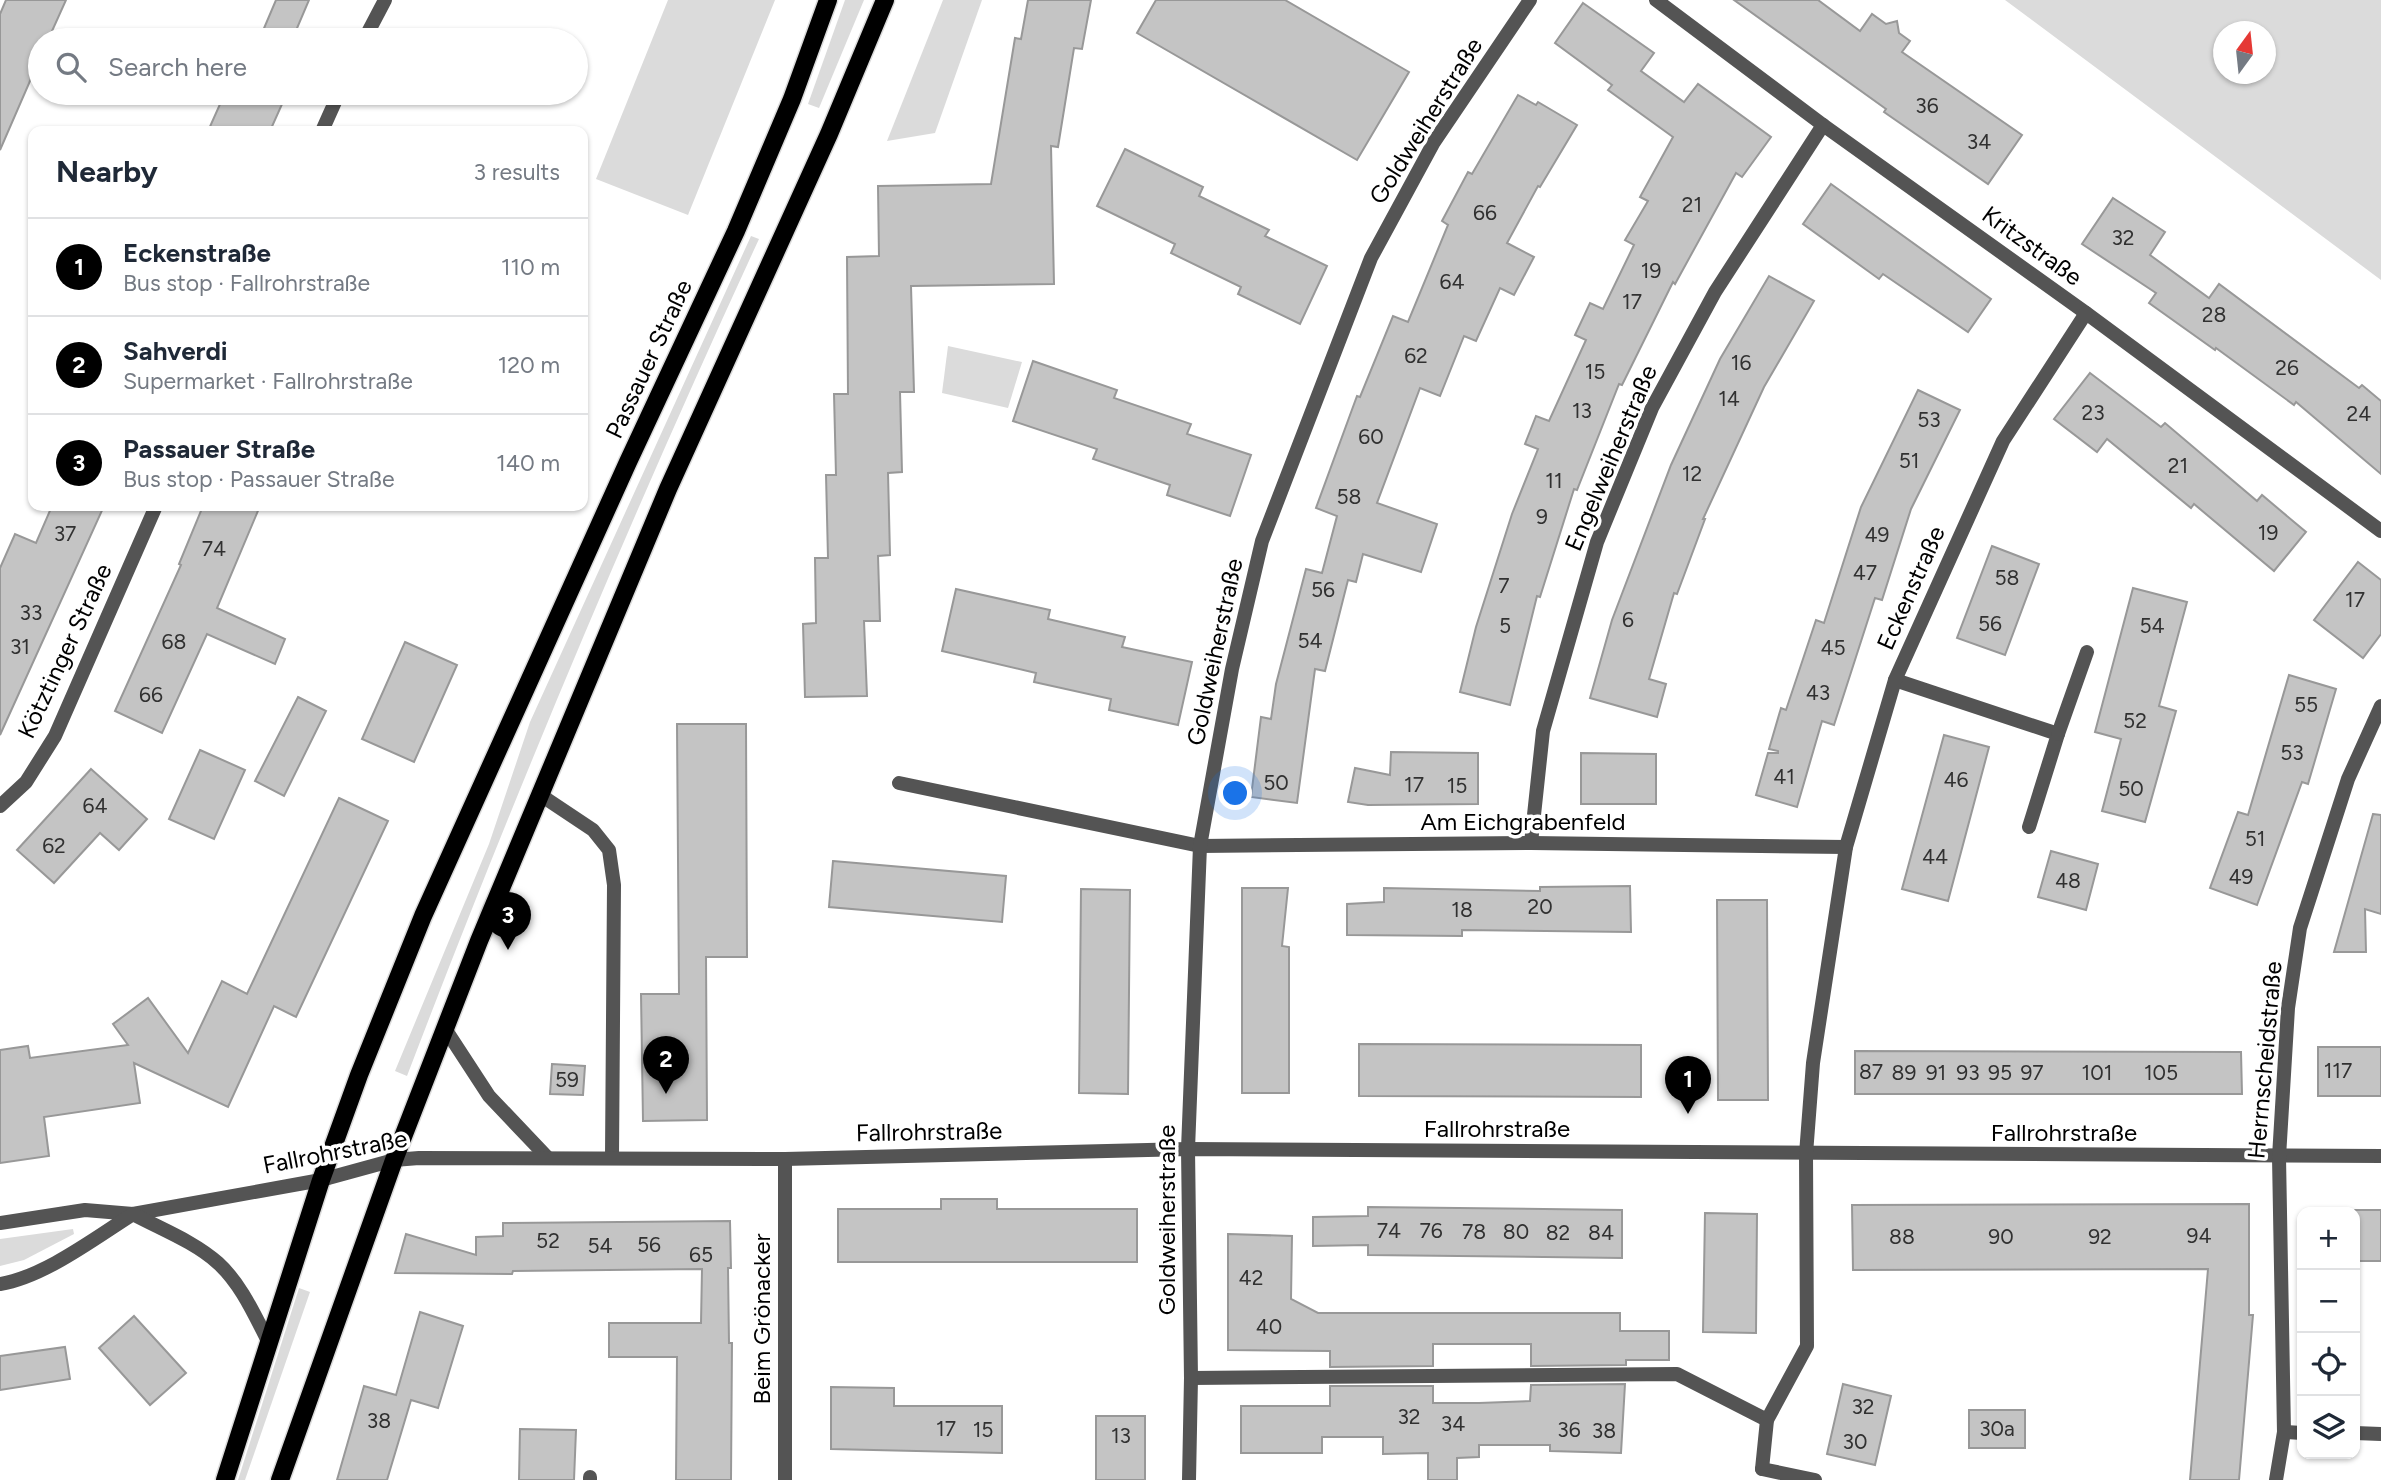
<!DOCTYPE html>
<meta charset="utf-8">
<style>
body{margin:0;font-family:Figtree,sans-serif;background:#f6f6f7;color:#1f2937}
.controls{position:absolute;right:21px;bottom:21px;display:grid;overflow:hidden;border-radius:14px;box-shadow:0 2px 5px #0004}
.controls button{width:63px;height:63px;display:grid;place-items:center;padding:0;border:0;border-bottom:2px solid #e0e1e3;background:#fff;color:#1f2937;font:35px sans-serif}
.compass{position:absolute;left:2213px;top:21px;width:63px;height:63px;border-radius:50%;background:#fff;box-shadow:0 2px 5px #0004;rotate:15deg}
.you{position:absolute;left:1236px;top:794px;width:24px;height:24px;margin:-18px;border:5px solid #fff;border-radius:50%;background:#1a73e8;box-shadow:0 0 0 10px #1a73e833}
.badge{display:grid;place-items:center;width:46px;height:46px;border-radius:50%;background:#000;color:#fff;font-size:23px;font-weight:700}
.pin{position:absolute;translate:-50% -58px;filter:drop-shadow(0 2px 4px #0008)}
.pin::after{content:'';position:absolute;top:37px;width:24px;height:21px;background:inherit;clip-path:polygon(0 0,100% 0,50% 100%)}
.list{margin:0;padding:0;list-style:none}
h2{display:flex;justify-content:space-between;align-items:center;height:91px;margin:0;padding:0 28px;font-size:30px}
h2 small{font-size:23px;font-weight:400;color:#747a83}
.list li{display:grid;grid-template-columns:46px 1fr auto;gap:21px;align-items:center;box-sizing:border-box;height:98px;padding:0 28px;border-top:2px solid #e0e1e3}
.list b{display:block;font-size:26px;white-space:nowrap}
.list p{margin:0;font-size:23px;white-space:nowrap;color:#747a83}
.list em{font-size:23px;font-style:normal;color:#747a83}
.icon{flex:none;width:38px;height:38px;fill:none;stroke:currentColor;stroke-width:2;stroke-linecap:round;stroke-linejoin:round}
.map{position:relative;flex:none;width:2381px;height:1480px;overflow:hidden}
.search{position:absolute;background:#fff;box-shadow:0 2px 5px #0004;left:28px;top:28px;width:560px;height:77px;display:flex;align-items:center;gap:18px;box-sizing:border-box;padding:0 24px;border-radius:38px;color:#747a83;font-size:26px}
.panel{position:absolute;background:#fff;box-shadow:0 2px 5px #0004;left:28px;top:126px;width:560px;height:385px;border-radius:14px}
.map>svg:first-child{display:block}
.green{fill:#dbdbdb;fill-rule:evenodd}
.building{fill:#c4c4c4;stroke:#989898;stroke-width:2}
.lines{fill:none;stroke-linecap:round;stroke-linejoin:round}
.primary-casing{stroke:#dbdbdb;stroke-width:21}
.lane{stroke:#545454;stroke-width:14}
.street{stroke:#545454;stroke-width:14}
.primary{stroke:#000;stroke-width:18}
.labels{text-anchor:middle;stroke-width:7;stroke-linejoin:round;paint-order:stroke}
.number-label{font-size:21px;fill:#313131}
.street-label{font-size:24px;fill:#000;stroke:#fff}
</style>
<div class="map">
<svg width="2381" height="1480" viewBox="0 0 2381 1480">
<rect width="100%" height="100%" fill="#fff"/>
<g class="green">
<polygon points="668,0 775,0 688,215 596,179"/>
<polygon points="845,0 864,0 819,108 808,104"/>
<polygon points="943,0 982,0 935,133 887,141"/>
<path d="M2005 0H2381V280ZM2224 32H2266V74H2224Z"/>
<path d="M751 236 759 239C632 514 515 793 407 1076L395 1071 489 844 530 722Z"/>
<polygon points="948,346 1022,362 1008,408 942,393"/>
<polygon points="73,1229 74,1234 24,1260 0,1266 0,1239"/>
<polygon points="299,1288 310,1292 245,1480 238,1480"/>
</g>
<g class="building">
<polygon points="6,0 66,0 48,40 40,40 40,58 0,150 0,14"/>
<polygon points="276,0 309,0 292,40 259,40"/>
<polygon points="1028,0 1091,0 1082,49 1074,48 1058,147 1051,146 1054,284 911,286 914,392 900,392 902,472 888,473 890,555 878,556 880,621 864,621 867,696 805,697 803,624 816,623 815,558 828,558 826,475 836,475 834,394 848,394 847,257 879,256 878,186 991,184 1015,38 1021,39"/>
<polygon points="1156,0 1285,0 1409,72 1357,160 1137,33"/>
<polygon points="1734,0 1818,0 1860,31 1872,14 1886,24 1897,21 1899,33 1910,41 1902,52 2022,135 1988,184 1884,112 1886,109"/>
<polygon points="1583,3 1654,53 1641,71 1684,102 1698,84 1771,137 1742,177 1736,173 1675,284 1673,282 1622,385 1619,384 1577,490 1574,489 1540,597 1537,596 1510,705 1460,692 1476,627 1512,514 1538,449 1525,444 1536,416 1549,421 1586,340 1575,335 1590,303 1603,309 1634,245 1625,240 1648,201 1640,197 1673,137 1608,90 1612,85 1555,43"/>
<polygon points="225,93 287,93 270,131 208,131"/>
<polygon points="1518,95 1536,105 1538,102 1577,125 1540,187 1538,186 1507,243 1534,257 1514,295 1500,288 1476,341 1464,336 1440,396 1420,388 1377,503 1437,524 1421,572 1363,554 1356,582 1348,580 1325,671 1315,669 1297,803 1251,797 1261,717 1271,719 1276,684 1306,569 1322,573 1337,516 1316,508 1357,396 1360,397 1393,316 1408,322 1448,225 1442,221 1468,172 1472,174"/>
<polygon points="1125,149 1203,187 1199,196 1269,230 1265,236 1327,266 1300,324 1238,294 1241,287 1171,253 1175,244 1097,206"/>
<polygon points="1831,184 1991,299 1968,332 1883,274 1879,279 1803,224"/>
<polygon points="2113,198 2165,232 2150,255 2209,298 2219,284 2359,388 2362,385 2381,401 2381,474 2296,402 2294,405 2216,348 2215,350 2149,303 2156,293 2082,244"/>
<polygon points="1769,276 1814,301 1764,387 1703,519 1705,519 1677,594 1674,593 1649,679 1666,684 1657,717 1590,698 1612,620 1671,465 1720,359"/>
<polygon points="1033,361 1117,390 1114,398 1191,424 1187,434 1251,455 1230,516 1167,495 1170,485 1093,459 1097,449 1013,421"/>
<polygon points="2090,373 2161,427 2165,423 2257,501 2262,495 2306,532 2274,571 2194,504 2191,508 2107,439 2097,452 2054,419"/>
<polygon points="1918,390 1960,410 1911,509 1882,600 1875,598 1834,725 1822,721 1797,807 1756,795 1768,753 1778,753 1778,751 1769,749 1781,708 1786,710 1816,620 1824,623 1861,507"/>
<polygon points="52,506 104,506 0,735 0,568 15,534 36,543"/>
<polygon points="203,506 260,506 217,608 285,639 275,664 207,634 162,733 115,711 181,565 179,564"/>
<polygon points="1992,546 2039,564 2005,655 1957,638"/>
<polygon points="2358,562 2381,580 2381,634 2363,658 2314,620"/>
<polygon points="2133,588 2187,602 2159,706 2176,711 2145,822 2102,811 2121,739 2095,732"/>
<polygon points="956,589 1050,610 1048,619 1125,637 1122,647 1192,662 1178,725 1109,710 1111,699 1034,682 1036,673 942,651"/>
<polygon points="405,642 457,665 414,762 362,739"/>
<polygon points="2289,675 2336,689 2308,784 2302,782 2257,905 2210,888 2238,812 2248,815"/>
<polygon points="298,697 326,711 284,796 255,781"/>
<polygon points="677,724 746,724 747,957 706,957 707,1120 643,1121 641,994 679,994"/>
<polygon points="1944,735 1989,747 1948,901 1902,889"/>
<polygon points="200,750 245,770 214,839 169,819"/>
<polygon points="1391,752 1478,753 1478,804 1368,805 1348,802 1355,768 1390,775"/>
<polygon points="1581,753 1656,754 1656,804 1581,804"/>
<polygon points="91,769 147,819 119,850 100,833 54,883 17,850"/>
<polygon points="339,798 388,821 296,1017 274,1006 228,1107 134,1063 140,1103 44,1117 49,1156 0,1163 0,1050 28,1046 30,1058 128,1045 113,1024 148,998 188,1053 222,981 247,994"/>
<polygon points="2373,814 2381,815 2381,914 2365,909 2366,952 2334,952"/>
<polygon points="2051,851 2098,864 2086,910 2038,897"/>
<polygon points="833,861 1006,876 1002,922 829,907"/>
<polygon points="1630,886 1631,932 1462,930 1462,936 1347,935 1347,904 1384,902 1384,888 1540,891 1540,887"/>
<polygon points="1242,888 1288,888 1282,946 1289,947 1289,1093 1242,1093"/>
<polygon points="1081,889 1130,890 1128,1094 1079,1093"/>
<polygon points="1717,900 1767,900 1768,1100 1718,1100"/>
<polygon points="1359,1044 1641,1045 1641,1097 1359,1096"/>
<rect x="2318" y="1047" width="63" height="49"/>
<polygon points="1855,1051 2241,1052 2242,1094 1855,1094"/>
<polygon points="552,1064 585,1066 583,1095 550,1094"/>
<polygon points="941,1199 997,1199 997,1209 1137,1209 1137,1262 838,1262 838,1209 941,1209"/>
<polygon points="2249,1204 2249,1315 2253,1315 2239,1480 2190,1480 2208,1269 1853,1270 1852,1205"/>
<polygon points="1368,1207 1622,1210 1622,1258 1368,1255 1368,1245 1313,1246 1313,1217 1368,1216"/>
<rect x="2355" y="1210" width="26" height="51"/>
<polygon points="1705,1213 1757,1214 1756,1333 1703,1332"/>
<polygon points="730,1221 731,1268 728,1268 729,1343 732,1343 731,1480 676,1480 677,1357 609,1357 609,1323 701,1323 702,1269 513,1271 512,1274 395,1273 406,1234 476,1255 476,1237 503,1236 503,1223"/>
<polygon points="1228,1234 1292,1236 1291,1299 1318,1313 1620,1313 1620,1331 1669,1331 1669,1360 1626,1360 1626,1365 1531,1366 1531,1344 1433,1344 1433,1366 1330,1367 1330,1351 1228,1350"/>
<polygon points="420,1312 463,1326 438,1408 411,1400 387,1480 337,1480 364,1386 396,1395"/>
<polygon points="134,1316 186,1373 150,1405 99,1348"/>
<polygon points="65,1347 70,1379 0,1390 0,1356"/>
<polygon points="1625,1384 1621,1453 1550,1451 1550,1445 1479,1445 1479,1457 1457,1458 1457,1480 1428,1480 1428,1453 1383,1454 1383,1437 1322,1437 1322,1453 1241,1453 1241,1406 1330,1406 1330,1386 1433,1386 1433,1403 1479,1403 1530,1401 1531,1385"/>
<polygon points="1843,1384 1891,1396 1875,1465 1827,1454"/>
<polygon points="831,1387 894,1388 894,1406 1002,1406 1002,1453 831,1449"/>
<rect x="1969" y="1410" width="56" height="38"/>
<rect x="1096" y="1416" width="49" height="64"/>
<polygon points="520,1429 576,1430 574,1480 519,1480"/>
</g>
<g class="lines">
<defs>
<g id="primary">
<polyline points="225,1480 321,1180 359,1075 423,916 628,462 736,231 792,99 828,0"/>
<polyline points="280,1480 394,1160 479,941 668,489 829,134 885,0"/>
</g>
</defs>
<use href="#primary" class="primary-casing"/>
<g class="lane">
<polyline points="1895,680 2058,734 2029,827"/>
<polyline points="2058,734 2087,652"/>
<polyline points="899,783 1200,846"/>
<polyline points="1191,1378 1677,1374 1767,1420"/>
<polyline points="1762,1469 1815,1480"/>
</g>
<g class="street">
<polyline points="1656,0 1823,125 2086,313 2381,531"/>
<polyline points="364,40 385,0"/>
<polyline points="322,131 339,93"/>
<polyline points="539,794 593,830 609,850 614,885 612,1157"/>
<polyline points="0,806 26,782 55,736 156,506"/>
<polyline points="1531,843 1543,731 1597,542 1652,408 1715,292 1823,125"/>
<polyline points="1200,846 1531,843 1846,847"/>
<polyline points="444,1027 489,1096 547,1157"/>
<polyline points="0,1223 85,1210 133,1214 321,1180 394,1160 419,1158 785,1159 1188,1149 2381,1156"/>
<path d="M0 1284C44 1277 95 1238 133 1214 161 1229 195 1242 218 1263 241 1284 254 1314 268 1341"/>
<polyline points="2284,1432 2302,1433"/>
<polyline points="2355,1433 2381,1434"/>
<polyline points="1762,1469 1767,1420 1807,1346 1806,1154 1813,1063 1846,847 1895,680 2003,441 2086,313"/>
<polyline points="590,1480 590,1477"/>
<polyline points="785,1480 785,1159"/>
<polyline points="1189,1480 1191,1378 1188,1149 1200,846 1232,669 1262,541 1371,258 1434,142 1530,0"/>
<polyline points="2276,1480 2284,1432 2279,1157 2288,1008 2300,928 2348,779 2381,706"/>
</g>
<use href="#primary" class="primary"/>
</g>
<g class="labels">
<g class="number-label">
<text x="1927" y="113">36</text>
<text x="1979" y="149">34</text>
<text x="1692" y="212">21</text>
<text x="1485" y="220">66</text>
<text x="2123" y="245">32</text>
<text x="1651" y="278">19</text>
<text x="1452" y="289">64</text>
<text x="1632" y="309">17</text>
<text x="2214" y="322">28</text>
<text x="1416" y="363">62</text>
<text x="1741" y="370">16</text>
<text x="2287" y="375">26</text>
<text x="1595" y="379">15</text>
<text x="1729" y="406">14</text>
<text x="1582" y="418">13</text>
<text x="2093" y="420">23</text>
<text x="2359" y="421">24</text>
<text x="1929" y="427">53</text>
<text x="1371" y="444">60</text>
<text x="1909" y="468">51</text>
<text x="2178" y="473">21</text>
<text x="1692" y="481">12</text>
<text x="1554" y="488">11</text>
<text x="1349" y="504">58</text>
<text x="1542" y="524">9</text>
<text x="2268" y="540">19</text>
<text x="65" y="541">37</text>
<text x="1877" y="542">49</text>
<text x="214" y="556">74</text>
<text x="1865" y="580">47</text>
<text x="2007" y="585">58</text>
<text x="1504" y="593">7</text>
<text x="1323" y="597">56</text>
<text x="2355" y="607">17</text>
<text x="31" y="620">33</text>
<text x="1628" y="627">6</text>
<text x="1990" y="631">56</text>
<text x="1505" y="633">5</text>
<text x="2152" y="633">54</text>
<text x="1310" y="648">54</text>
<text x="174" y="649">68</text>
<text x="20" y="654">31</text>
<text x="1833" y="655">45</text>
<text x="1818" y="700">43</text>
<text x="151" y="702">66</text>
<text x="2306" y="712">55</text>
<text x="2135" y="728">52</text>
<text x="2292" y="760">53</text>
<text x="1784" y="784">41</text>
<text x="1956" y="787">46</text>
<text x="1276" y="790">50</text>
<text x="1414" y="792">17</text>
<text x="1457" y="793">15</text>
<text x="2131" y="796">50</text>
<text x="95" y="813">64</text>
<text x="2255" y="846">51</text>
<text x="54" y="853">62</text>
<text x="1935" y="864">44</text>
<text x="2241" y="884">49</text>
<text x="2068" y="888">48</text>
<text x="1540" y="914">20</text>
<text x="1462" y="917">18</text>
<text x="2338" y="1078">117</text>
<text x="1871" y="1079">87</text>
<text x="1904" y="1080">89</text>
<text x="1936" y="1080">91</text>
<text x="1968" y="1080">93</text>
<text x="2000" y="1080">95</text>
<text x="2032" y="1080">97</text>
<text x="2097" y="1080">101</text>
<text x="2161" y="1080">105</text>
<text x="567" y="1087">59</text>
<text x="1389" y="1238">74</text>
<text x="1431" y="1238">76</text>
<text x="1474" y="1239">78</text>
<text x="1516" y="1239">80</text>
<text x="1558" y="1240">82</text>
<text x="1601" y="1240">84</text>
<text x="2199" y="1243">94</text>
<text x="1902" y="1244">88</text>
<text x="2001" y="1244">90</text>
<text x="2100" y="1244">92</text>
<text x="548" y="1248">52</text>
<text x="649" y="1252">56</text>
<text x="600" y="1253">54</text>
<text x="701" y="1262">65</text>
<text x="1251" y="1285">42</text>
<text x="1269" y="1334">40</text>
<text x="1863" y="1414">32</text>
<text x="1409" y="1424">32</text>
<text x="379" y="1428">38</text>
<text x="1453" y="1431">34</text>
<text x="946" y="1436">17</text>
<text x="1997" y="1436">30a</text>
<text x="983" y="1437">15</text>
<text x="1569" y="1437">36</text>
<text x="1604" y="1438">38</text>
<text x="1121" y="1443">13</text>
<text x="1855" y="1449">30</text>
</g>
<g class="street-label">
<text transform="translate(1426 121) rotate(-58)" y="8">Goldweiherstraße</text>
<text transform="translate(2032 246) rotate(36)" y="8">Kritzstraße</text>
<text transform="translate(649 359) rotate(-65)" y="8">Passauer Straße</text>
<text transform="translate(1611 458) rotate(-67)" y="8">Engelweiherstraße</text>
<text transform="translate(1911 588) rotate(-66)" y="8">Eckenstraße</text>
<text transform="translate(65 651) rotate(-65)" y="8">Kötztinger Straße</text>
<text transform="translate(1215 652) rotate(-78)" y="8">Goldweiherstraße</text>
<text x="1523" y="830">Am Eichgrabenfeld</text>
<text transform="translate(2265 1060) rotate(-85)" y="8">Herrnscheidstraße</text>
<text x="1497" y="1137">Fallrohrstraße</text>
<text transform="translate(929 1132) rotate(-1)" y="8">Fallrohrstraße</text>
<text x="2064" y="1141">Fallrohrstraße</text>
<text transform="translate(335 1152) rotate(-11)" y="8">Fallrohrstraße</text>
<text transform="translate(1167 1220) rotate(-90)" y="8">Goldweiherstraße</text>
<text transform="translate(762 1319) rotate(-90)" y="8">Beim Grönacker</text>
</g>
</g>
</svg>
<div class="controls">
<button>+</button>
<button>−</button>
<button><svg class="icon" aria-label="locate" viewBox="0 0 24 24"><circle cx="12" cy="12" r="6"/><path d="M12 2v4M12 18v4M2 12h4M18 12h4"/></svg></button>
<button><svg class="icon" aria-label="layers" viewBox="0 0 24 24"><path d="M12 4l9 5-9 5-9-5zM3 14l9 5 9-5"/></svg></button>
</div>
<svg class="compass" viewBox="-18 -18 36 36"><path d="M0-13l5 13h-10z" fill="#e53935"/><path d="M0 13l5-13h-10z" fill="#747a83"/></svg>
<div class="you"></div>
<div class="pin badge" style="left:1688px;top:1114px">1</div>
<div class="pin badge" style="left:666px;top:1094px">2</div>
<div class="pin badge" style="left:508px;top:950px">3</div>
<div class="search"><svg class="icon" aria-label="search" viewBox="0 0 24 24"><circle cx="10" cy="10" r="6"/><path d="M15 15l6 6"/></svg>Search here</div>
<section class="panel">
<h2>Nearby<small>3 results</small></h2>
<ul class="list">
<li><span class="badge">1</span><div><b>Eckenstraße</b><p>Bus stop · Fallrohrstraße</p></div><em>110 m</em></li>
<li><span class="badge">2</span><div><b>Sahverdi</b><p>Supermarket · Fallrohrstraße</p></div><em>120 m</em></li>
<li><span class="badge">3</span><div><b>Passauer Straße</b><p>Bus stop · Passauer Straße</p></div><em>140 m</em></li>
</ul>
</section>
</div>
